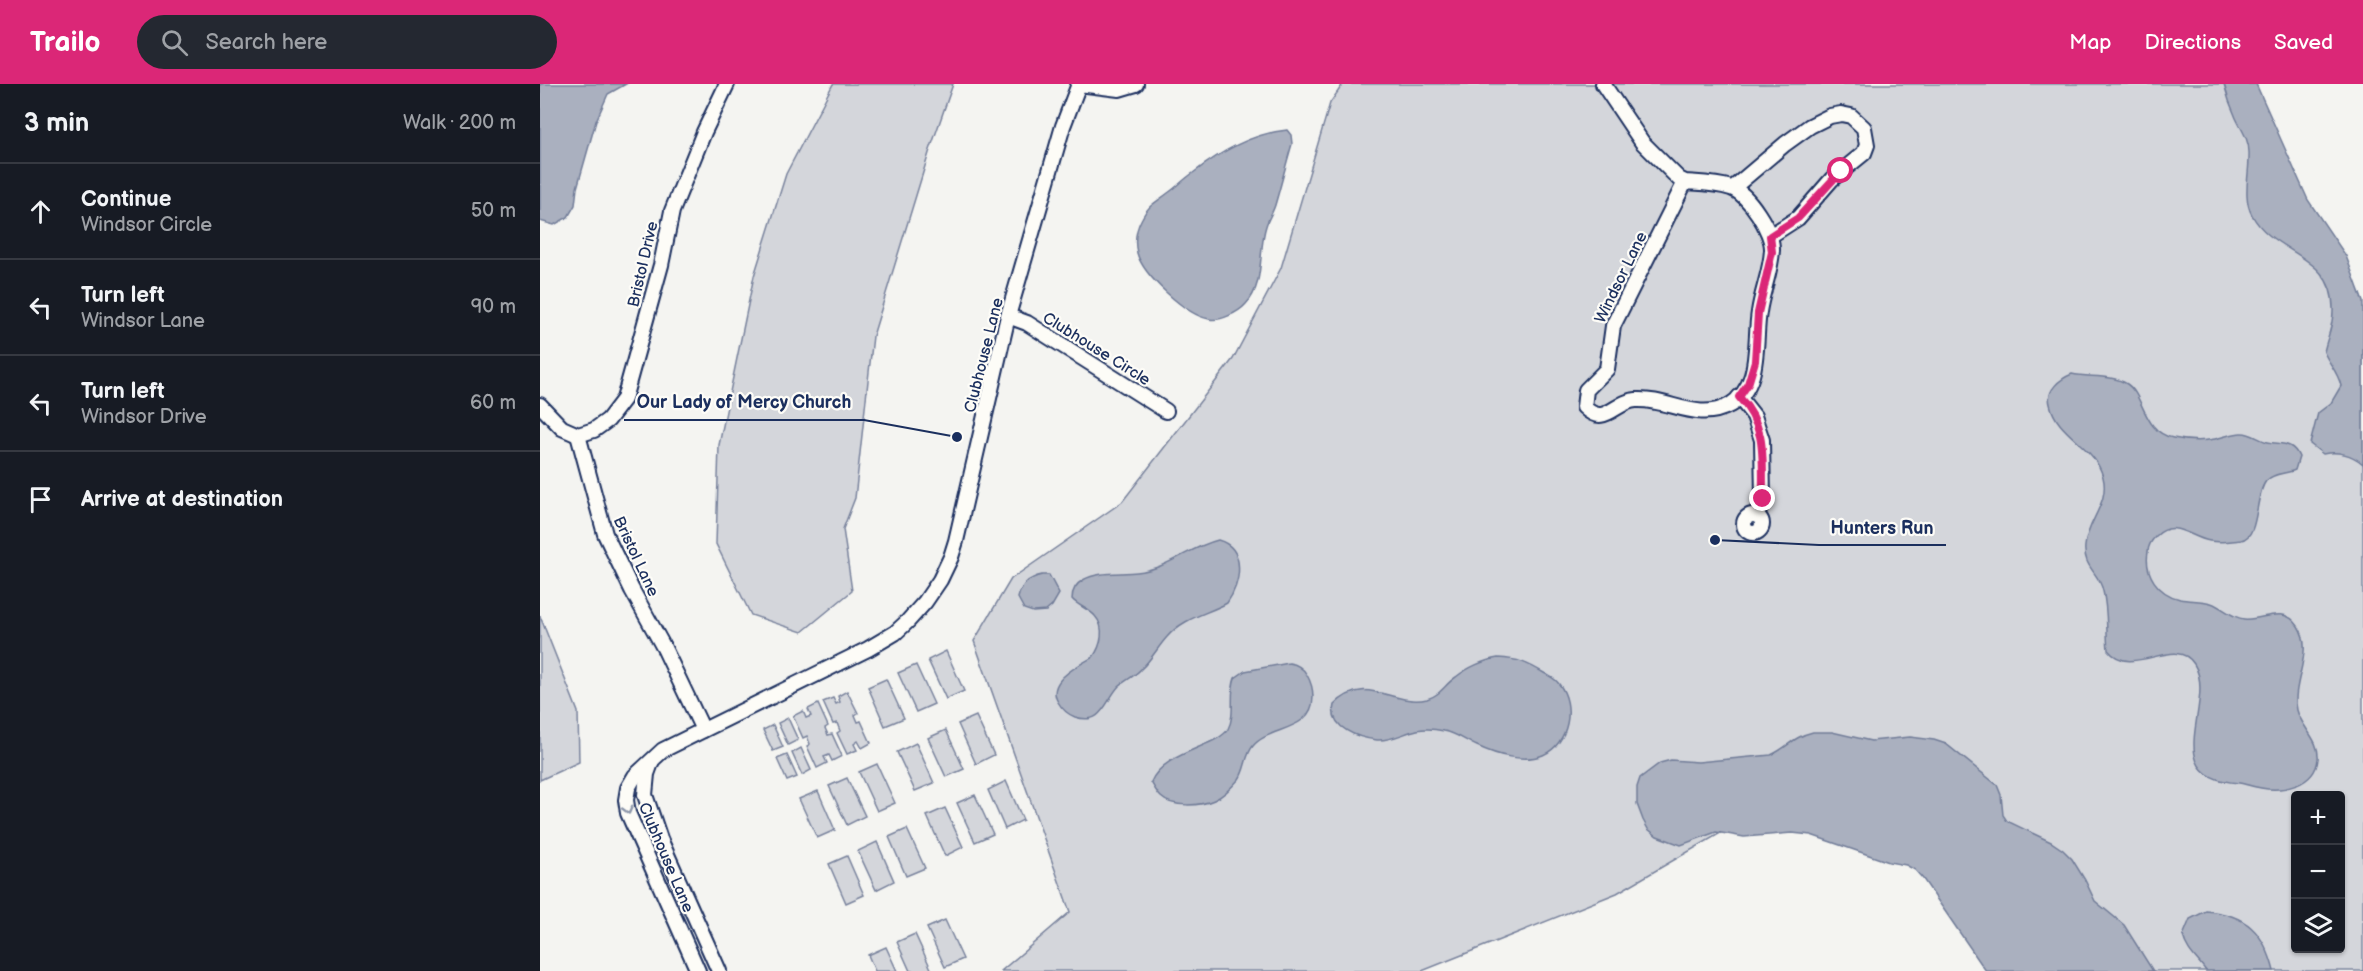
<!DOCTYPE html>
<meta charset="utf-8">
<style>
body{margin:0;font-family:"Balsamiq Sans",sans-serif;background:#242831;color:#f1f3f6}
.controls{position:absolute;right:18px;bottom:18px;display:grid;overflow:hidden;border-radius:6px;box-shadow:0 2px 4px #0004}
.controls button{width:54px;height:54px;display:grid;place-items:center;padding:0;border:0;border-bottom:2px solid #363941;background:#171b24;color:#f1f3f6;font:30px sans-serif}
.stop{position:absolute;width:18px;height:18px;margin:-14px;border:4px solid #db2777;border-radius:50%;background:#fff}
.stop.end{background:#db2777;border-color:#fff;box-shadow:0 2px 6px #0008}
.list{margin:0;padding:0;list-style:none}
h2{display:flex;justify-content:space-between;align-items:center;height:78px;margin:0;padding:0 24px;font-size:26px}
h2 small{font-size:20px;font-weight:400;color:#9ea1a6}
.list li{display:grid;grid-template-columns:39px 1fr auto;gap:18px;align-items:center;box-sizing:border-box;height:96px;padding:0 24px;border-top:2px solid #363941}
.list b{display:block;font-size:22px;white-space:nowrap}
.list p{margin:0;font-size:20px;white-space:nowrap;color:#9ea1a6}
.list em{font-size:20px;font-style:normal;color:#9ea1a6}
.icon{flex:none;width:33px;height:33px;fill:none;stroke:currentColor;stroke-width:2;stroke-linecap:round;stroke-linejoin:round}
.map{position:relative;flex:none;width:1823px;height:887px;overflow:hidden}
header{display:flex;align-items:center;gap:36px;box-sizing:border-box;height:84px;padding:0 30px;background:#db2777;color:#fff}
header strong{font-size:28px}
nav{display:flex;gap:33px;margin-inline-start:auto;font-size:21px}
.search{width:420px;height:54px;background:#242831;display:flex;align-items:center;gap:15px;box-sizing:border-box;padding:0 21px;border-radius:33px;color:#9ea1a6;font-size:22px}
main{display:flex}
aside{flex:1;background:#171b24}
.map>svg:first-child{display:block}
.green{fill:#d4d6db;stroke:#78829c;stroke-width:1.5;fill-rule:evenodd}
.water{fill:#aab0bf;stroke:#717c98;stroke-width:1.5}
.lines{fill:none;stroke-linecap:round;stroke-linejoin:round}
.minor-casing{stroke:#1b2f5e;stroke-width:18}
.minor{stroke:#fdfcf7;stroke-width:14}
.oneway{stroke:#8c96aa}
.route{stroke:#db2777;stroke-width:8}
.labels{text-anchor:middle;stroke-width:4.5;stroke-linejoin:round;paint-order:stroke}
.street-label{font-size:16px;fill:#1b2f5e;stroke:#fdfcf7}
.leader{fill:none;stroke:#1b2f5e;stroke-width:2}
.callout-dot{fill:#1b2f5e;stroke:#fdfcf7;stroke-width:2}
.callout-label{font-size:18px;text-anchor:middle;font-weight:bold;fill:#1b2f5e;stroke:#fdfcf7;stroke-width:4.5;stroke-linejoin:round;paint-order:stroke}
</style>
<header>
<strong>Trailo</strong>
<div class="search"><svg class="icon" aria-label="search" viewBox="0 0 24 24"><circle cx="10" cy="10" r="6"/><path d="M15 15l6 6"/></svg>Search here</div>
<nav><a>Map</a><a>Directions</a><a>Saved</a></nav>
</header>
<main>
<aside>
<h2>3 min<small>Walk · 200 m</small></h2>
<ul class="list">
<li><svg class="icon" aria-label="ahead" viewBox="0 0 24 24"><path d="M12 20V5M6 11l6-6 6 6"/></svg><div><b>Continue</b><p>Windsor Circle</p></div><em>50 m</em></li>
<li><svg class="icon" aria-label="left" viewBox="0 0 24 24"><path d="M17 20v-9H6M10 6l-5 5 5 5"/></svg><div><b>Turn left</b><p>Windsor Lane</p></div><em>90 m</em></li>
<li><svg class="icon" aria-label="left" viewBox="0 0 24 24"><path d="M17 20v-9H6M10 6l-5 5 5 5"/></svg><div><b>Turn left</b><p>Windsor Drive</p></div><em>60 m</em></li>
<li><svg class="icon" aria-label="arrive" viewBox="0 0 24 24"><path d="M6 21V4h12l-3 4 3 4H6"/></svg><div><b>Arrive at destination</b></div></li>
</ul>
</aside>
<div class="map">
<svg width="1823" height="887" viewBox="0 0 1823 887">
<rect width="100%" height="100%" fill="#f4f4f1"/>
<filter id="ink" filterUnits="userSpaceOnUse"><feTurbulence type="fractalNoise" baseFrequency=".0167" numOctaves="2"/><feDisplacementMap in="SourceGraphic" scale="12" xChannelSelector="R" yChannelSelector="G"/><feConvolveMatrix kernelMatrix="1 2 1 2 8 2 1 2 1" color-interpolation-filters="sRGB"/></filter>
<g filter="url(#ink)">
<g class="green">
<polygon points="293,0 413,0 389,69 333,252 315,414 303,445 312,507 262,548 211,531 176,460 179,361 214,192 246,90"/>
<path d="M803 0H1709L1823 263V887H1562L1480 773 1215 729 1077 809 882 887H461L530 828 434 557 471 495 582 418 693 275 741 184 790 19ZM1756 712H1800V864H1756Z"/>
<polygon points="0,532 38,628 39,678 0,696"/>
<polygon points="406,567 424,607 406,615 388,576"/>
<polygon points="376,581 394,620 376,628 358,589"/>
<polygon points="346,595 364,634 345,642 328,603"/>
<polygon points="307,607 318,629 315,631 318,638 321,637 331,659 322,664 318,657 314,660 317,666 307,670 297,649 300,647 297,639 293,640 283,618 293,614 296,620 300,618 298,612"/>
<polygon points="278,620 288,642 285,644 288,651 292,650 302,672 292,677 289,671 284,673 287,679 277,684 267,662 270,660 267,652 263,654 253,632 263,627 266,634 271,632 268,625"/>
<polygon points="436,632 454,671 436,680 418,640"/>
<polygon points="248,634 258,656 248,661 238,639"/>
<polygon points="233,641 243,663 233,667 223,646"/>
<polygon points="406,646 424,685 406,693 388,654"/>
<polygon points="376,659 394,699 375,707 357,668"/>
<polygon points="261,664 271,686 262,691 252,669"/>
<polygon points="247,671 257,693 247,697 237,675"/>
<polygon points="337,680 355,719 337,727 319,688"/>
<polygon points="307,694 325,732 307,741 289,702"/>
<polygon points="466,697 483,736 465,745 448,706"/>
<polygon points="278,707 295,746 277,754 259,715"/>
<polygon points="435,711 453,750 435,758 417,719"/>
<polygon points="405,724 423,763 405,772 387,732"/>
<polygon points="367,745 385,784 366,792 349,753"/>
<polygon points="337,758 354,797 336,806 318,767"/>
<polygon points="307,772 324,811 306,819 289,780"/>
<polygon points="405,836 423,875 405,883 387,844"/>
<polygon points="375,850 392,887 370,887 357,858"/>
<polygon points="346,863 357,887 335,887 328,871"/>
</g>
<g class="water">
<polygon points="0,0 86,0 68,10 56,37 37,104 35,121 28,133 14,141 0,137"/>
<path d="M1684 0H1716L1768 116 1806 172 1823 218V380C1812 370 1797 367 1783 370L1770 360 1778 329 1791 319 1801 302C1798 288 1789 280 1784 268 1787 254 1793 242 1793 228 1795 169 1734 172 1712 131 1702 113 1710 88 1709 68 1709 55 1701 45 1696 34 1691 23 1687 12 1684 0Z"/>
<path d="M747 46 751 51 752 60C746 80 741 101 735 121 733 128 728 135 726 142 718 166 725 201 706 220 699 228 680 238 669 235 646 231 603 191 597 169 594 157 596 145 602 134 608 121 618 117 628 109 637 103 644 95 653 89 680 68 712 49 747 46Z"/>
<path d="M1532 290C1549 294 1571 290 1587 300 1604 311 1603 348 1633 354 1647 357 1661 358 1675 355 1684 353 1693 349 1702 349 1712 349 1719 356 1728 358 1741 361 1752 357 1759 373L1755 386C1746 390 1733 389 1726 397 1714 412 1720 453 1701 456 1692 457 1679 459 1670 457 1650 454 1635 434 1616 452 1611 457 1608 462 1608 468 1604 490 1618 510 1640 515 1650 517 1661 516 1671 519 1683 523 1691 534 1704 535 1723 537 1743 520 1758 542 1775 568 1751 598 1757 626 1761 643 1780 656 1778 675 1775 702 1743 708 1721 704 1713 703 1706 700 1699 699 1616 694 1678 618 1654 580 1636 550 1592 596 1568 566 1566 547 1568 526 1563 507 1559 488 1543 484 1545 462 1547 437 1570 419 1563 393 1555 361 1517 352 1510 320 1506 306 1520 295 1532 290Z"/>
<path d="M678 456C707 464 701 500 687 519 667 530 643 534 627 553 618 563 611 576 601 585 595 592 586 596 579 602 565 617 563 642 535 633 527 630 522 625 518 618 505 597 539 581 553 573 561 562 566 544 555 532 549 525 538 522 532 515 532 507 536 500 543 496 558 487 580 490 597 488 627 485 650 463 678 456Z"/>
<path d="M502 491H509L519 510 512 522 506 527 493 528 484 525 478 514C481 501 488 494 502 491Z"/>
<path d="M958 574C979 575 987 579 1004 589 1009 592 1016 595 1019 600 1036 621 1029 660 1003 671 983 679 956 671 937 662 926 657 916 649 904 647 895 645 886 644 877 646 864 649 851 657 837 656 818 654 789 644 794 621 826 588 853 623 887 615 901 611 905 600 916 593 927 584 944 576 958 574Z"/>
<path d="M749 579C757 580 763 584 767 591 771 598 773 605 773 613 773 648 729 642 713 662 705 671 706 685 699 695 692 703 684 712 674 716 661 722 632 724 621 713 617 709 614 703 611 698 623 668 679 662 688 645 696 630 689 609 695 594L705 587Z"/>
<path d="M1273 648H1292L1331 657 1370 653 1394 656 1406 660 1457 701 1461 711 1463 731 1467 737 1511 758 1523 766 1532 775 1545 796 1555 817 1584 841 1613 887H1446L1383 795 1375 786 1366 781 1349 778 1271 751 1252 749 1204 753 1176 748 1141 761 1117 752 1108 745 1103 736 1097 720V703L1100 694 1120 679 1131 676 1158 678 1231 671C1249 663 1252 653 1273 648Z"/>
<path d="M1666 827C1706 830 1724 848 1734 887H1666C1658 875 1647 868 1643 852L1650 835Z"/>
</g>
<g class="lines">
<defs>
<g id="minor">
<polyline points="539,0 579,5 596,0"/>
<path d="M1063 0 1102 58 1139 95 1145 98C1160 99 1176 99 1191 104 1208 109 1233 148 1232 166 1231 187 1222 207 1219 228 1214 258 1222 303 1190 321 1157 339 1129 314 1096 316 1075 317 1065 344 1044 323L1046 306 1067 285 1073 242 1145 98"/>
<polyline points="1193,104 1245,60 1270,42 1290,32 1301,30 1311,32 1324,44 1327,61 1324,69 1292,95 1258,134 1230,152"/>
<polyline points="468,232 487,239 626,327"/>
<polyline points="1199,313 1214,332 1222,356 1223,415 1216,431"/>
<polyline points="0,321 22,344 38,351 54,346 68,336 84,315 121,181 132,127 164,48 187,0"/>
<polyline points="38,351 65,450 92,506 124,564 163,646"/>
<circle cx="1213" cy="440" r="9"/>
<polyline points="111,679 107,690 105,711 120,755 179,887"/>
<polyline points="158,887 88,729 86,716 88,704 95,692 123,666 328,565 355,549 368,537 385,518 400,496 411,473 416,457 468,232 523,42 539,0"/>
</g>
</defs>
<use href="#minor" class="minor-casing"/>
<use href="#minor" class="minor"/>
</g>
<defs><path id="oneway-chevron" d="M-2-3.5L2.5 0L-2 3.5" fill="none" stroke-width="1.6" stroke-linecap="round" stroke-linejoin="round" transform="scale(1.5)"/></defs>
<use class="oneway" href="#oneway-chevron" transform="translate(88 726) rotate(75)"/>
</g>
<g class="lines" filter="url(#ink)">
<path class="route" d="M1223 415C1222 375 1228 344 1199 313L1208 300 1215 277 1218 229 1232 168 1230 152 1258 134 1301 87"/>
</g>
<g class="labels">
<g class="street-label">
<text transform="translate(102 180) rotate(-77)" y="6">Bristol Drive</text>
<text transform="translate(1080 193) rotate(-64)" y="6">Windsor Lane</text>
<text transform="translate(557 264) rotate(32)" y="6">Clubhouse Circle</text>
<text transform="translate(443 271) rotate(-76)" y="6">Clubhouse Lane</text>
<text transform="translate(97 472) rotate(65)" y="6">Bristol Lane</text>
<text transform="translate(127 773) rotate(67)" y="6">Clubhouse Lane</text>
</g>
</g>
<path class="leader" d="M417 353L324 336H84M1175 456L1279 461H1406"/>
<g class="callout-dot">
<circle cx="417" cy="353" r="6"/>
<circle cx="1175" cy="456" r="6"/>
</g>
<g class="callout-label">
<text x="204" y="324">Our Lady of Mercy Church</text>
<text x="1342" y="450">Hunters Run</text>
</g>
</svg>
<div class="controls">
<button>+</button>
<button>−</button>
<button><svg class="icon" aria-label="layers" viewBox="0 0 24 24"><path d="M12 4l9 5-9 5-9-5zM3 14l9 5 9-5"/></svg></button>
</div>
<div class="stop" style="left:1301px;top:87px"></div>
<div class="stop end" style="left:1223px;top:415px"></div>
</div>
</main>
